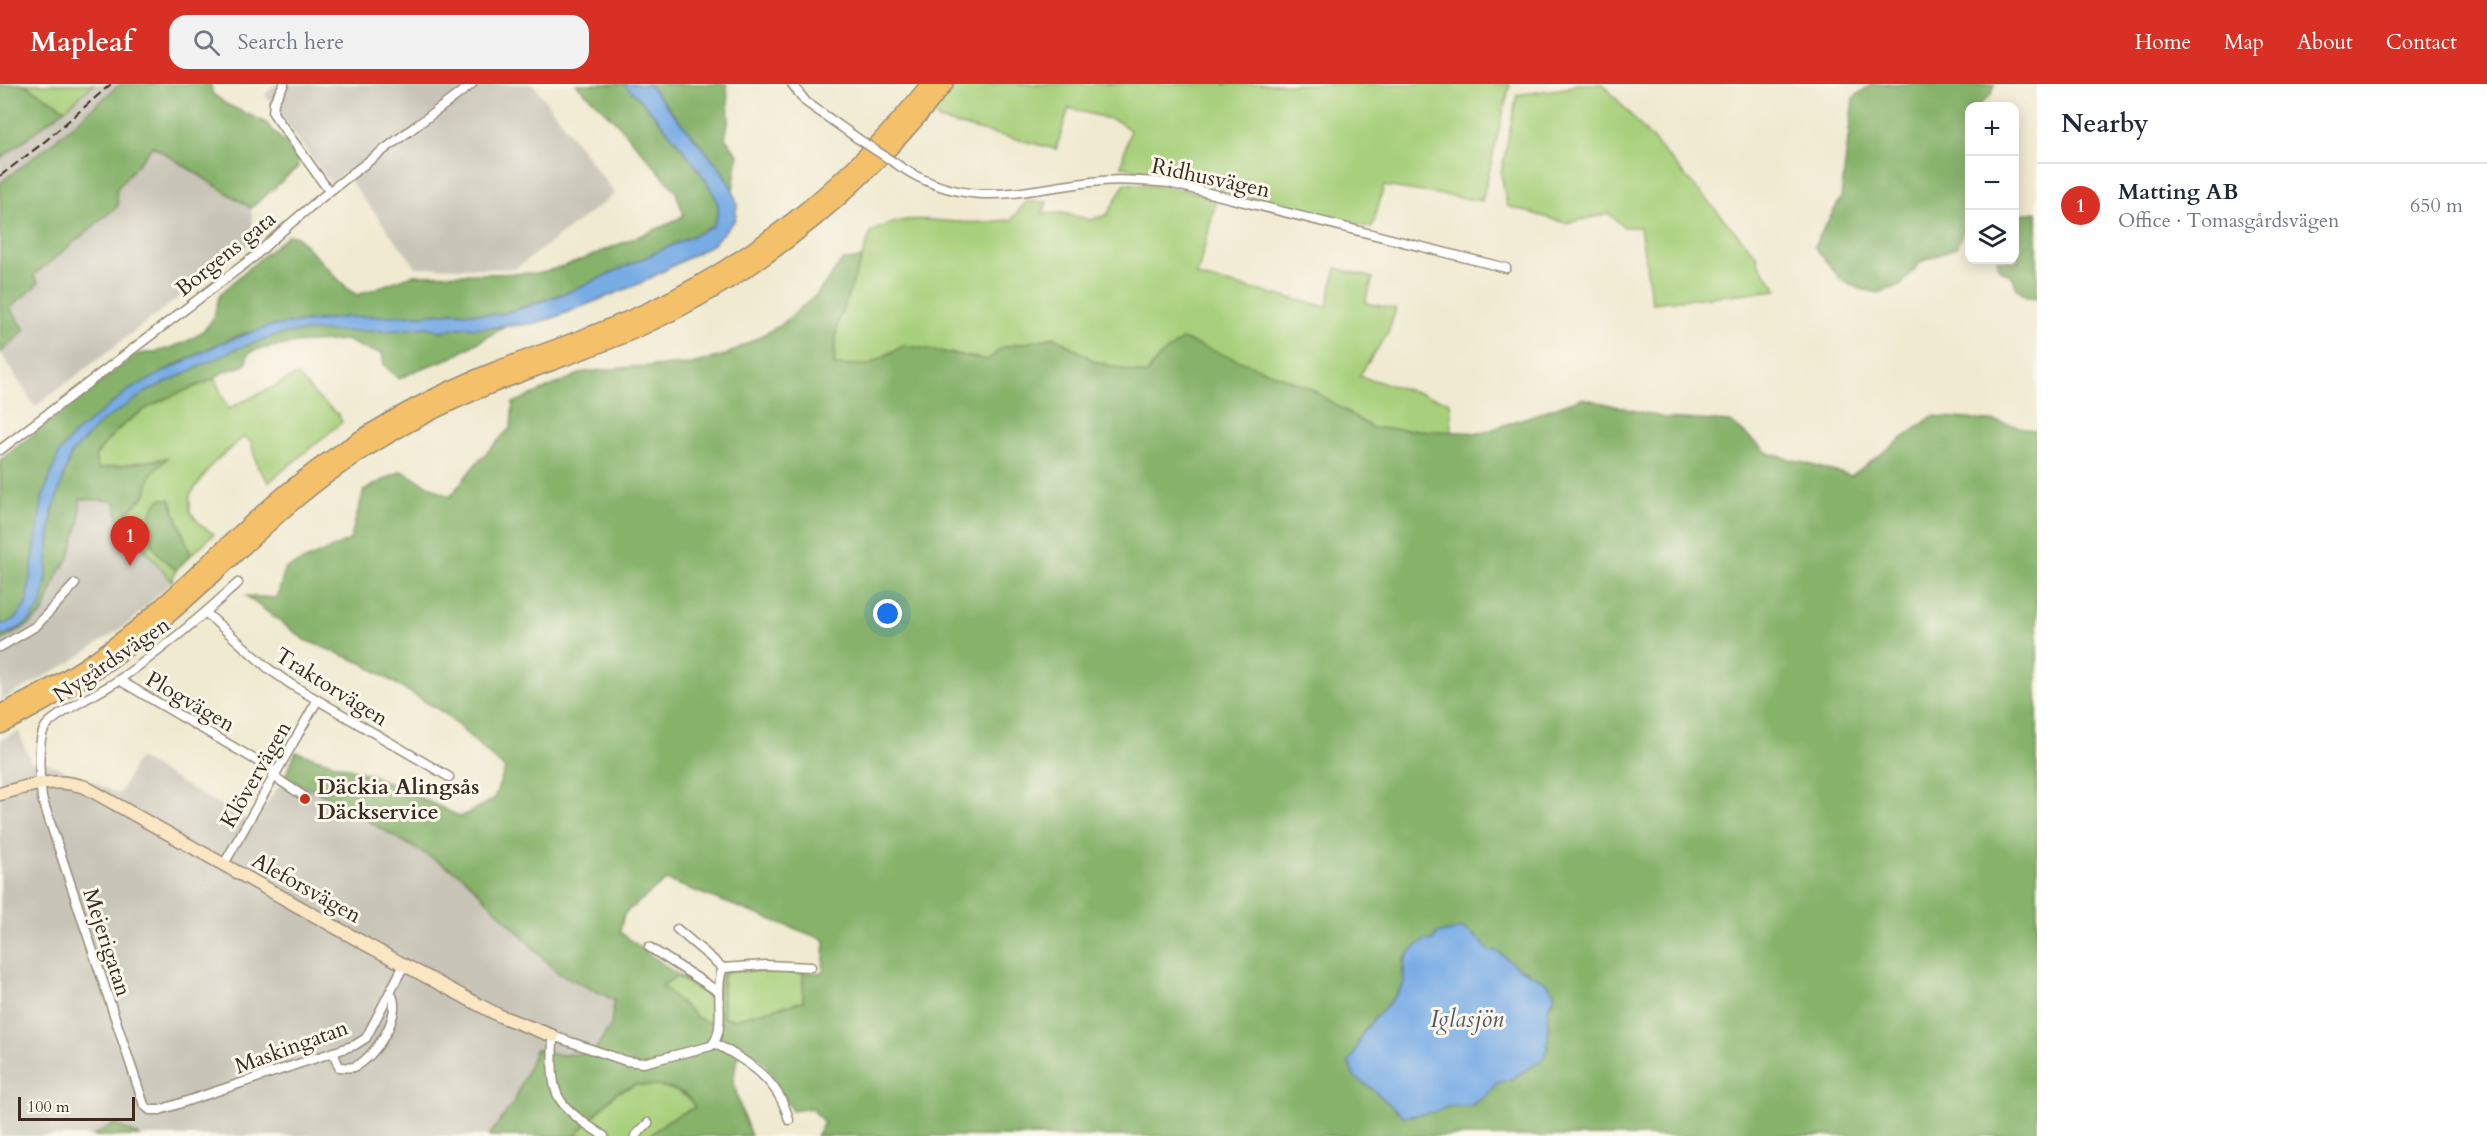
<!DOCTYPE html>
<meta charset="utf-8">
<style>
body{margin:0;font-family:Cardo,serif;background:#f2f2f3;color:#1f2937}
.controls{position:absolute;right:18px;top:18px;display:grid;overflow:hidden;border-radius:12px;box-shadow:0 3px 15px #0003}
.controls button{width:54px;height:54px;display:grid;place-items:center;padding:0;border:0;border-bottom:2px solid #e0e1e3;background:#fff;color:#1f2937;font:30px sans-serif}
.scale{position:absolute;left:18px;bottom:15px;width:117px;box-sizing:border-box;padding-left:6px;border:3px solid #3b2a1e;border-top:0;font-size:16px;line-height:21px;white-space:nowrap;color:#3b2a1e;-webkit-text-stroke:4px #fbf7ec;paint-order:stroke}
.you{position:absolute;left:888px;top:530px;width:21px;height:21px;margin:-15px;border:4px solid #fff;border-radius:50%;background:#1a73e8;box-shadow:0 0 0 9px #1a73e833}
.badge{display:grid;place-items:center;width:39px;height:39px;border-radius:50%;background:#d93025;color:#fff;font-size:20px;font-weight:700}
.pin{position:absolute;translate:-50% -50px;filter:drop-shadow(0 2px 3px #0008)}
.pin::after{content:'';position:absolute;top:32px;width:21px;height:18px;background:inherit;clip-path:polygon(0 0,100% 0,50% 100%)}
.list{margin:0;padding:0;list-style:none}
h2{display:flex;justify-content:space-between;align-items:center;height:78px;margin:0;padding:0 24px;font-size:26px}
h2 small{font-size:20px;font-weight:400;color:#747a83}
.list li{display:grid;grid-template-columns:39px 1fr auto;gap:18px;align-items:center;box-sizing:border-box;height:84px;padding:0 24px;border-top:2px solid #e0e1e3}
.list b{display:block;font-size:22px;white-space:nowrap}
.list p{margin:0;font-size:20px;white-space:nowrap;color:#747a83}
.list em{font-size:20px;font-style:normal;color:#747a83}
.icon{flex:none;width:33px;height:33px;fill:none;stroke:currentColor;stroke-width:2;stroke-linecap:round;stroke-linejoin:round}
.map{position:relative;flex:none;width:2037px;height:1052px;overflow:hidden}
header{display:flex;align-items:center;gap:36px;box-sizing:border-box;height:84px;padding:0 30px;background:#d93025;color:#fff}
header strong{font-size:28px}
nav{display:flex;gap:33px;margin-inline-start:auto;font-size:21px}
.search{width:420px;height:54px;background:#f2f2f3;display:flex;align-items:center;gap:15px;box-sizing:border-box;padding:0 21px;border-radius:18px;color:#747a83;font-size:22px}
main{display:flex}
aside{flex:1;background:#fff}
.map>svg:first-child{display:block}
.industrial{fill:#c8c4b8}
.green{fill:#a8d07b;stroke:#727d4c;stroke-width:1.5}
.forest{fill:#86b26b;stroke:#606e44;stroke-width:1.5;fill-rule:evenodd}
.water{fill:#78ace5;stroke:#5a6b82;stroke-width:1.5}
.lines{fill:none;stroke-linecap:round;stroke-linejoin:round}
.street-casing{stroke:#968a78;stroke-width:11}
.secondary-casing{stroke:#968a78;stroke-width:15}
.highway-casing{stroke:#968a78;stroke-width:18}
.street{stroke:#fff;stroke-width:8}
.secondary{stroke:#fbe6c3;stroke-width:12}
.highway{stroke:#f4c16a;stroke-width:15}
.rail{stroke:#3b2a1e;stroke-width:2;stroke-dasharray:9 4.5;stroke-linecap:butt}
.street-bridge-casing{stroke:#968a78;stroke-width:11;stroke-linecap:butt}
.street-bridge{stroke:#fff;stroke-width:8}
.poi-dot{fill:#c8321e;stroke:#fbf7ec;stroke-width:2}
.labels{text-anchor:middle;stroke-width:6;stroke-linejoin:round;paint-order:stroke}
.street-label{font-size:22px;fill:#3b2a1e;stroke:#fbf7ec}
.poi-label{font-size:22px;font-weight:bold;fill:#3b2a1e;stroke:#fbf7ec;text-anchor:start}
.water-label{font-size:24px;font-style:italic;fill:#505864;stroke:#fbf7ec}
</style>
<header>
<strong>Mapleaf</strong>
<div class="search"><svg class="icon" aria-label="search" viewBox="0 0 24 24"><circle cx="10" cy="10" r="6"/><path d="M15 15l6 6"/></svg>Search here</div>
<nav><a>Home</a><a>Map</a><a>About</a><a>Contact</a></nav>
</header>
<main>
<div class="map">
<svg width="2037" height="1052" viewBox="0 0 2037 1052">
<rect width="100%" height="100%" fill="#fbf7ec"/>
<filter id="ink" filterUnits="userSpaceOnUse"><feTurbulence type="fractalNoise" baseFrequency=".0167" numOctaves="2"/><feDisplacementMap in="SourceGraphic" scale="12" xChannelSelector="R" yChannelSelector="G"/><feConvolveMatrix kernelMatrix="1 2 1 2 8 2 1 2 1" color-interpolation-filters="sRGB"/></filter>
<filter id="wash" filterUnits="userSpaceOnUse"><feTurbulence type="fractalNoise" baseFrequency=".008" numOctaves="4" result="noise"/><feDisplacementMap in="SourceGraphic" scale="24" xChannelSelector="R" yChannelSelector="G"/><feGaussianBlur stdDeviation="1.35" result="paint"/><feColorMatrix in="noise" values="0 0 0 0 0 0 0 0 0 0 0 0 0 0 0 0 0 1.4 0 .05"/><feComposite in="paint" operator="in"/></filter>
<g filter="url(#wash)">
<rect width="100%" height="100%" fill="#f0ead1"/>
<g class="industrial">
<polygon points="94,0 120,0 50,61 0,99 0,75 48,39"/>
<polygon points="275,0 533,0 615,110 515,185 416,183 344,89 330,99 265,11"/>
<polygon points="153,62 251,124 254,156 35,323 1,269 25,246 10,224 39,200 33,192 118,122 115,106"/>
<polygon points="80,414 115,417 118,435 172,497 129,539 69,579 0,617 0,557 27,542 43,528 58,490 69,474 80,436"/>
<polygon points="19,648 31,678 48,679 119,710 138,674 253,740 284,694 316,707 463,793 558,889 614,916 611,941 593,969 561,971 536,965 514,1018 489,1052 139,1052 114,1040 93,1052 0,1052 0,656"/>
</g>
<g class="green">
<polygon points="24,0 94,0 65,25"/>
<polygon points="955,0 1510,0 1482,117 1384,102 1372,144 1121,82 1130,46 1117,37 1069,24 1056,65 939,36 933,29"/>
<polygon points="1575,0 1603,0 1757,172 1759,181 1778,206 1652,219 1640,143 1624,143 1609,130 1566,139 1507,122 1501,89 1517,11 1567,4"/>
<path d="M1125 99 1169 103 1217 113 1197 192 1327 223 1336 184 1373 194 1365 219 1396 225 1388 249 1359 292 1450 318 1452 348 1372 344 1308 303 1160 272 1146 291 1096 278 1055 253 1004 263 988 276 904 261 868 281H834L837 241 871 148C906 130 921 136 959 138 976 140 994 137 1011 136L1026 118H1047L1043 130 1063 129 1090 136 1107 131Z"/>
<path d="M297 291 317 313 338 330 342 338 269 398 258 384 251 358 244 353 213 379 190 411V428L202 442 214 450 191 471 170 415 157 468 176 486 172 497 123 439 127 429 146 410 150 392 166 374 97 385 95 373C126 327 165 314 215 295L228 325Z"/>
<polygon points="730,886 804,889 803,917 734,935 723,933 723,892"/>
<polygon points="676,892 714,916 716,936 709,939 698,935 661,902"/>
<path d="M635 1001C661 1002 679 1001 696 1023L667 1037 649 1052H575L616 1009Z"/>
</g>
<g class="forest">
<polygon points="0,0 24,0 65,25 0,75"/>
<polygon points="120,0 211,0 212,9 226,20 265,38 297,72 298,83 251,124 153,62 116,106 118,122 33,192 39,199 10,224 25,246 0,269 0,99 50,61"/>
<path d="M576 0H623C643 14 714 98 718 121 720 129 716 136 712 143L574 206 498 231 452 228 425 231 348 233 299 238 243 250 218 260 168 285 74 350 43 412 26 521 15 535 4 540 0 539V376L137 270C162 269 203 257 214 232 217 225 216 216 221 210 241 189 266 170 288 151L296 152 349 206 357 211 413 191 541 189 576 178 671 139 684 131 675 106 617 39Z"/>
<polygon points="648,0 727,0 729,35 725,54 738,71 733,106 720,84"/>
<polygon points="1872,0 1995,0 1992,10 1978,22 1970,22 1969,133 1956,164 1921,178 1900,202 1878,209 1861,205 1841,196 1814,162 1841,114 1853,14"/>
<path d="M2037 128V214L2026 213 2017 204 2012 192 2000 186 1997 176 2018 178 2020 159C2013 149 2013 141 2019 130Z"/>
<path d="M862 174 837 241 834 281H868L904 261 988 276 1003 263 1055 253 1096 278 1146 291 1160 272 1183 255 1308 303 1372 344 1482 349 1582 314 1665 334 1731 338 1768 369 1851 392 1933 332 2000 338 2037 347V1052H816L824 1039 812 1024 792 1027 765 979 744 964C723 991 741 1024 751 1052H649L667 1037 695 1023 685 1010 661 1002 635 1001 616 1009 575 1052H489L514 1018 536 965 561 971 593 969 611 941 614 916 558 889 463 792 316 707 284 694 296 668 374 692 461 733 494 715 505 685 444 629 362 579 305 556 246 512 277 514 285 485 350 456 364 406 401 387 450 413 474 382 511 343 513 319 584 288 632 283 691 280 726 271 781 241 817 210 843 176ZM666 796 825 856 823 889 730 884 716 892 715 915 671 886 620 848 624 830ZM1451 847 1472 850 1489 867H1497L1520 885 1527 887 1554 916 1548 924V963L1513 994 1496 1000 1486 1012 1470 1022H1450L1413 1032 1354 993 1349 979C1357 969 1356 958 1363 949 1375 931 1393 918 1404 900 1404 894 1402 886 1403 879 1406 866 1430 863 1437 850ZM730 886 803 889V917L734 935 723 933V892ZM677 892 714 916 716 936 709 939 698 934 662 902Z"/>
<path d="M427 243 441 247 465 243H504L453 273 417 286 399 295 384 281 382 269 367 266 346 256 296 259 254 266 248 270 246 280C236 286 222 285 215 295 165 314 125 327 95 373L98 385 167 374 150 392 146 410 127 429 123 439 118 435 115 417 80 415V436L69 474 58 490 43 529 27 542 0 557V551L7 550C15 540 41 515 45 505 48 496 47 482 48 473 51 439 54 402 71 371 95 324 229 261 281 250 327 241 380 244 427 243Z"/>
<path d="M160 415H170L191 471 176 486C170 481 162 476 158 469 147 454 145 427 160 415Z"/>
<polygon points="114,1040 136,1050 139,1052 93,1052"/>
</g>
<g class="water">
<path d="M623 0H648L720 84 733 106 737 121 735 136 712 161 641 199 553 234 531 240 481 244 465 243 441 247 427 243 388 247H311L280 250 236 265 148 307 100 339 71 370 52 428 45 505 41 522 31 535 21 543 7 550 0 551V539L4 540 15 535 26 521 43 412 59 369 74 350 129 306 218 260 270 242 348 233 425 231 452 228 498 231 520 225 574 206 712 143C716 136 720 129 718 121 714 98 643 14 623 0Z"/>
<path d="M1463 844 1483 859 1489 867H1497L1520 885 1539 894 1548 900 1554 908V915L1548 924V963L1542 976 1513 994 1496 1000 1486 1012 1470 1022H1450L1434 1028 1404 1033 1370 1003 1354 993 1349 979C1357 969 1356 959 1363 949 1375 931 1393 918 1404 900 1403 877 1404 870 1425 856L1433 857 1436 850Z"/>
</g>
</g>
<g filter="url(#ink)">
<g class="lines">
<defs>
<g id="street">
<polyline points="284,0 274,18 273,29 329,107"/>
<polyline points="792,0 806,18 857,54"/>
<path d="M901 83C971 129 1026 104 1101 97 1124 95 1146 97 1169 99L1506 184"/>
<path d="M0 366 255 172C321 108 399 56 472 0"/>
<path d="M238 499C201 533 162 566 120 595 104 607 57 628 46 642 36 655 40 698 42 714L144 1021 150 1026H160L355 961 366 954 404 881"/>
<polyline points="206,529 269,585 292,601 449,693"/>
<polyline points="0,563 36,542 75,500"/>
<polyline points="119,596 276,688"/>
<polyline points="273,692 305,713"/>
<polyline points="224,780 317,617"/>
<polyline points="649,863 719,908"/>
<polyline points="723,884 765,881 811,883"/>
<path d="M714 959C748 977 779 996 789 1036"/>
<path d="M333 968 339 983C344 983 349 984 354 983 375 974 405 929 390 908"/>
<path d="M604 1052C590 1043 571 1031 561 1017 549 1000 553 971 553 952L626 977 643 979 711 962C728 945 713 906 723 884L677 845"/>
<polyline points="635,1052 648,1039"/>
</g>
<path id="secondary" d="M0 710C30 701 55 693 85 703L369 862 500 932 553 952"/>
<g id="highway">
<path d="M0 629C58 602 114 566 161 523 217 472 270 416 333 373 383 338 437 309 493 287 546 266 601 249 653 224 761 172 855 94 929 0"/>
<path d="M0 642C59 613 114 577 165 534 224 485 276 426 340 382 389 348 443 320 499 298 540 282 583 268 624 251 752 196 859 110 945 0"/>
</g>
</defs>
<use href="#street" class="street-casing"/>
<use href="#secondary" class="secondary-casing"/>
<use href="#highway" class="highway-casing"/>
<use href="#street" class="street"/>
<use href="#secondary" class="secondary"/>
<use href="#highway" class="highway"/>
<polyline class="rail" points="0,92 43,59 111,0"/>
<defs>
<polyline id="street-bridge" points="857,54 901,83"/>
</defs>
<use href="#street-bridge" class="street-bridge-casing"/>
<use href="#street-bridge" class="street-bridge"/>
</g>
</g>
<circle class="poi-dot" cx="305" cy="715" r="6"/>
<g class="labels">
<g class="street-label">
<text transform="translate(1211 93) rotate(12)" y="8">Ridhusvägen</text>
<text transform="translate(225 169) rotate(-39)" y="8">Borgens gata</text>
<text transform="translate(111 575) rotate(-34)" y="8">Nygårdsvägen</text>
<text transform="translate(332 602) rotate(32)" y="8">Traktorvägen</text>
<text transform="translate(191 617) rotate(30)" y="8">Plogvägen</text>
<text transform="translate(255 690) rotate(-60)" y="8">Klövervägen</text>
<text transform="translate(307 803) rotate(29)" y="8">Aleforsvägen</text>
<text transform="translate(108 858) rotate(72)" y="8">Mejerigatan</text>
<text transform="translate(291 962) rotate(-20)" y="8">Maskingatan</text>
</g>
<g class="poi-label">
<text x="317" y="710">Däckia Alingsås<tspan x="317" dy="25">Däckservice</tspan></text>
</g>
<g class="water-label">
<text x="1467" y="943">Iglasjön</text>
</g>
</g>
</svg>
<div class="controls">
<button>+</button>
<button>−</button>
<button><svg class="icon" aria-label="layers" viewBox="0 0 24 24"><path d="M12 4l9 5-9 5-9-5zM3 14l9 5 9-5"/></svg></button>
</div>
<div class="scale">100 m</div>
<div class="you"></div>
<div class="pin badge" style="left:130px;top:482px">1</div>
</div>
<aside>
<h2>Nearby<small></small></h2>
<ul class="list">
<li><span class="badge">1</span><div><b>Matting AB</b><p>Office · Tomasgårdsvägen</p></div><em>650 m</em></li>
</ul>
</aside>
</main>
